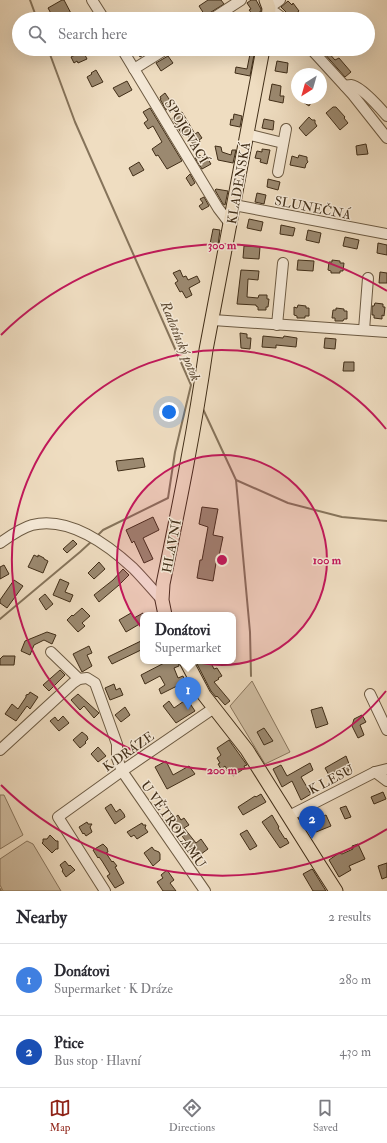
<!DOCTYPE html>
<meta charset="utf-8">
<style>
body{margin:0;font-family:"IM FELL Double Pica",serif;background:#f2f2f3;color:#2b2b33}
.compass{position:absolute;left:291px;top:68px;width:36px;height:36px;border-radius:50%;background:#fff;box-shadow:0 4px 16px #0002;rotate:217deg}
.you{position:absolute;left:169px;top:412px;width:14px;height:14px;margin:-10px;border:3px solid #fff;border-radius:50%;background:#1a73e8;box-shadow:0 0 0 6px #1a73e833}
.badge{display:grid;place-items:center;width:26px;height:26px;border-radius:50%;background:#8f2418;color:#fff;font-size:13px;font-weight:700}
.pin{position:absolute;translate:-50% -33px;filter:drop-shadow(0 1px 2px #0008)}
.pin::after{content:'';position:absolute;top:21px;width:14px;height:12px;background:inherit;clip-path:polygon(0 0,100% 0,50% 100%)}
.popup{position:absolute;left:140px;top:612px;width:96px;height:52px;box-sizing:border-box;display:grid;place-content:center;border-radius:8px;background:#fff;filter:drop-shadow(0 1px 3px #0005);font-size:13px;white-space:nowrap;color:#7c7c81}
.popup b{font-size:15px;color:#2b2b33}
.popup::after{content:'';position:absolute;left:50%;top:100%;margin-left:-8px;border:8px solid transparent;border-top-color:#fff}
.list{margin:0;padding:0;list-style:none}
h2{display:flex;justify-content:space-between;align-items:center;height:52px;margin:0;padding:0 16px;font-size:17px}
h2 small{font-size:13px;font-weight:400;color:#7c7c81}
.list li{display:grid;grid-template-columns:26px 1fr auto;gap:12px;align-items:center;box-sizing:border-box;height:72px;padding:0 16px;border-top:1px solid #e1e1e2}
.list b{display:block;font-size:15px;white-space:nowrap}
.list p{margin:0;font-size:13px;white-space:nowrap;color:#7c7c81}
.list em{font-size:13px;font-style:normal;color:#7c7c81}
.icon{flex:none;width:22px;height:22px;fill:none;stroke:currentColor;stroke-width:2;stroke-linecap:round;stroke-linejoin:round}
.map{position:relative;flex:none;width:387px;height:891px;overflow:hidden}
.search{position:absolute;background:#fff;box-shadow:0 4px 16px #0002;left:12px;right:12px;top:12px;height:44px;display:flex;align-items:center;gap:10px;box-sizing:border-box;padding:0 14px;border-radius:22px;color:#7c7c81;font-size:15px}
.sheet{height:196px;background:#fff}
nav{display:flex;justify-content:space-around;align-items:center;box-sizing:border-box;height:56px;border-top:1px solid #e1e1e2;background:#fff;font-size:11px;color:#7c7c81}
nav a{display:grid;justify-items:center;gap:2px}
nav .on{color:#8f2418}
.map>svg:first-child{display:block}
.green{fill:#d1bfa4;stroke:#89765e}
.lines{fill:none;stroke-linecap:round;stroke-linejoin:round}
.stream{stroke:#86745b;stroke-width:2}
.building{fill:#9b8970;stroke:#412e18}
.minor-casing{stroke:#6c5a42;stroke-width:12}
.major-casing{stroke:#412e18;stroke-width:15}
.minor{stroke:#f5e9d7;stroke-width:10}
.major{stroke:#efddc1;stroke-width:13}
.ring{fill:none;stroke:#c2185b;stroke-width:2}
.labels{text-anchor:middle;stroke-width:3;stroke-linejoin:round;paint-order:stroke}
.street-label{font-size:13px;fill:#412e18;stroke:#f5e9d7}
.water-label{font-size:14px;font-style:italic;fill:#5e4b34;stroke:#f5e9d7}
.centre{fill:#c2185b;stroke:#f5e9d7;stroke-width:2}
.ring-label{font-size:12px;text-anchor:middle;font-weight:bold;fill:#c2185b;stroke:#f5e9d7;stroke-width:3;stroke-linejoin:round;paint-order:stroke}
</style>
<div class="map">
<svg width="387" height="891" viewBox="0 0 387 891">
<rect width="100%" height="100%" fill="#efddc1"/>
<filter id="stains"><feTurbulence type="fractalNoise" baseFrequency=".005" numOctaves="4"/><feColorMatrix values="0 0 0 0 .2 0 0 0 0 .09 0 0 0 0 .02 0 0 0 .5 -.17"/></filter>
<radialGradient id="worn" r=".72"><stop offset=".6" stop-color="#630" stop-opacity="0"/><stop offset="1" stop-color="#630" stop-opacity=".3"/></radialGradient>
<g class="green">
<polygon points="252,681 290,752 265,764 230,706"/>
<polygon points="0,795 4,795 23,835 0,849"/>
<polygon points="27,841 33,844 61,891 3,891 0,885 0,859"/>
</g>
<g class="lines">
<g class="stream">
<polyline points="30,0 37,19"/>
<polyline points="48,49 75,122 191,385 175,452 168,498 103,530 97,536"/>
<polyline points="203,409 236,480 288,503 342,517 387,521"/>
<polyline points="236,480 250,632 251,676"/>
<polyline points="0,619 80,552 92,541"/>
<polyline points="0,889 1,891"/>
</g>
</g>
<g class="building">
<polygon points="62,0 64,0 74,19 54,19 48,8"/>
<polygon points="208,0 221,0 224,4 208,14 206,17 199,6"/>
<polygon points="251,0 256,0 261,9 261,11 254,16 249,10 251,9 247,3"/>
<polygon points="288,1 292,5 293,3 299,11 294,15 298,19 291,19 288,14 281,7"/>
<polygon points="142,49 148,49 150,51 140,57 137,52"/>
<polygon points="326,50 335,60 339,58 351,72 345,77 323,52"/>
<polygon points="83,51 87,59 78,63 77,61 74,63 71,57"/>
<polygon points="250,54 254,55 250,76 235,73 236,67 247,69"/>
<polygon points="168,56 173,63 161,71 156,63"/>
<polygon points="277,61 288,63 287,73 275,71"/>
<polygon points="96,70 103,82 92,87 87,77 92,74 91,73"/>
<polygon points="127,81 132,90 119,97 113,88"/>
<polygon points="272,84 281,86 280,96 284,96 283,103 269,100"/>
<polygon points="165,93 173,105 166,110 160,99 161,99 160,97"/>
<polygon points="306,98 314,98 309,106 303,102"/>
<polygon points="333,107 336,107 345,117 344,118 348,123 340,130 326,113"/>
<polygon points="150,108 182,161 167,169 158,155 156,156 152,149 162,142 153,126 148,129 144,123 148,120 143,112"/>
<polygon points="182,112 195,134 198,132 202,138 199,140 200,142 194,146 187,134 183,136 172,118"/>
<polygon points="234,114 242,116 240,127 230,125 231,119 233,120"/>
<polygon points="309,117 312,120 315,120 315,123 317,126 306,136 299,128"/>
<polygon points="264,119 274,121 273,130 262,128"/>
<polygon points="366,144 368,154 357,155 356,146"/>
<polygon points="215,146 221,147 222,152 231,155 232,150 236,150 233,163 218,160"/>
<polygon points="262,149 270,150 267,164 260,162 261,159 255,158 257,151 262,152"/>
<polygon points="200,155 202,158 206,156 211,164 202,169 195,158"/>
<polygon points="299,155 307,157 307,160 308,162 306,164 305,168 290,165 292,156 298,158"/>
<polygon points="139,162 144,170 133,176 129,168"/>
<polygon points="190,174 195,183 191,186 186,178"/>
<polygon points="268,179 280,182 278,190 267,187"/>
<polygon points="216,189 228,191 225,205 223,204 215,190"/>
<polygon points="257,193 266,195 264,204 255,202"/>
<polygon points="204,197 209,206 202,210 199,206 203,203 200,199"/>
<polygon points="249,219 263,222 261,231 247,228"/>
<polygon points="281,225 295,228 293,236 280,234"/>
<polygon points="213,229 220,230 218,245 210,244"/>
<polygon points="308,230 321,233 319,243 306,240"/>
<polygon points="345,237 359,240 357,249 343,246"/>
<polygon points="378,243 387,245 387,255 377,253"/>
<polygon points="244,246 260,247 259,259 243,258"/>
<polygon points="298,260 314,261 313,271 297,270"/>
<polygon points="332,260 340,261 340,263 344,263 343,271 340,271 340,273 331,273 331,271 328,270 329,262 332,262"/>
<polygon points="180,270 183,277 186,276 188,280 197,276 200,282 189,288 192,295 186,298 182,291 180,292 175,283 178,281 173,273"/>
<polygon points="241,270 259,271 258,280 248,279 247,297 258,298 259,295 267,295 267,299 269,299 268,307 266,307 266,310 258,310 258,307 256,306 256,305 237,304"/>
<polygon points="380,272 387,273 387,283 379,283"/>
<polygon points="375,303 383,304 383,307 385,307 384,316 382,315 382,319 374,318 374,315 372,315 372,306 374,306"/>
<polygon points="298,305 306,306 306,308 309,308 309,316 305,316 305,318 297,318 297,316 294,315 294,307 297,308"/>
<polygon points="336,308 344,309 344,311 347,311 347,319 344,319 343,321 335,321 335,318 332,318 333,310 336,310"/>
<polygon points="240,333 247,334 247,338 251,338 250,349 241,348"/>
<polygon points="263,336 283,338 284,336 297,338 296,347 276,345 276,348 262,347"/>
<polygon points="325,338 336,339 335,349 324,348"/>
<polygon points="344,362 354,362 354,371 343,371"/>
<polygon points="143,458 145,467 118,471 116,461"/>
<polygon points="202,507 218,509 213,535 223,537 219,556 216,563 213,581 197,578 200,560 202,560 208,527 199,524"/>
<polygon points="153,517 159,530 143,538 153,559 144,563 134,541 132,543 126,530"/>
<polygon points="73,540 77,544 67,553 63,549"/>
<polygon points="34,555 38,557 38,555 44,558 44,559 48,561 43,573 28,567"/>
<polygon points="99,562 105,569 94,579 88,573"/>
<polygon points="4,565 9,574 0,579 0,567"/>
<polygon points="123,569 129,575 119,585 99,602 94,595 113,580"/>
<polygon points="60,579 69,583 65,592 73,595 70,602 53,595"/>
<polygon points="14,580 23,586 7,608 0,603 0,600"/>
<polygon points="45,594 53,604 46,610 39,599"/>
<polygon points="82,608 90,616 82,623 85,626 78,632 67,620 72,615 73,616"/>
<polygon points="131,613 134,618 143,613 143,622 126,632 119,620"/>
<polygon points="47,632 56,635 52,644 44,640 34,645 30,655 21,651 25,641"/>
<polygon points="143,640 143,649 112,664 108,657"/>
<polygon points="89,646 92,653 87,655 92,666 82,672 73,654"/>
<polygon points="3,656 15,656 14,665 0,665 0,659"/>
<polygon points="168,661 178,661 179,666 174,668 178,678 183,676 185,682 161,694 159,689 165,685 160,676 145,684 141,675"/>
<polygon points="202,661 210,661 214,669 217,668 222,676 218,678 219,679 214,682 230,701 225,705 217,696 216,697 211,691 197,664"/>
<polygon points="60,670 65,675 49,691 43,685"/>
<polygon points="114,684 116,690 120,688 123,695 110,700 105,688"/>
<polygon points="30,692 38,697 30,709 27,706 16,721 5,714 12,704 18,709 26,697 26,695 29,694"/>
<polygon points="78,694 99,713 94,718 84,706 80,710 71,700"/>
<polygon points="187,699 195,711 176,723 163,706 169,701 174,708"/>
<polygon points="125,707 130,715 121,722 115,715"/>
<polygon points="322,707 328,724 316,728 311,710"/>
<polygon points="362,715 366,722 360,725 364,735 358,738 352,726 354,719"/>
<polygon points="63,716 69,723 59,731 50,721 55,717 58,721"/>
<polygon points="264,728 273,741 264,745 257,732"/>
<polygon points="82,732 87,736 88,739 85,742 86,743 80,748 73,740"/>
<polygon points="229,740 247,765 244,766 245,768 233,776 230,770 228,771 225,766 221,769 218,764 220,763 217,758 221,755 217,748"/>
<polygon points="98,747 106,756 98,762 91,754"/>
<polygon points="346,756 351,769 348,770 348,773 345,775 342,774 338,776 336,771 329,775 325,768"/>
<polygon points="166,761 173,775 189,766 195,774 167,789 155,767"/>
<polygon points="310,763 313,770 301,777 311,794 301,800 292,781 282,787 273,769 281,765 287,776"/>
<polygon points="383,792 386,799 374,804 371,797"/>
<polygon points="261,794 266,802 243,815 238,807 255,796 256,797"/>
<polygon points="111,804 116,812 120,809 124,814 125,817 115,824 105,808"/>
<polygon points="346,806 351,817 345,819 340,808"/>
<polygon points="178,815 181,820 184,818 189,825 184,828 196,843 201,839 208,849 197,857 175,826 177,825 173,819"/>
<polygon points="272,815 279,827 278,828 285,839 286,838 289,843 280,848 262,822"/>
<polygon points="326,815 331,826 316,832 311,821"/>
<polygon points="87,822 88,824 92,824 90,827 92,832 86,836 84,833 83,834 79,827"/>
<polygon points="142,823 143,825 146,825 145,828 148,832 137,839 134,835 131,837 127,832"/>
<polygon points="247,830 257,846 250,850 240,834"/>
<polygon points="50,835 56,841 58,841 58,849 56,849 52,853 42,843 43,842 43,839 47,839"/>
<polygon points="103,844 107,848 108,852 106,853 112,862 113,861 117,866 115,867 124,883 115,888 107,876 110,874 102,861 99,857 98,858 93,850"/>
<polygon points="358,844 365,859 349,866 351,870 339,877 329,860 339,853 342,854 353,849 352,846"/>
<polygon points="152,847 154,850 159,852 160,854 160,860 153,866 144,853"/>
<polygon points="65,861 69,866 70,865 75,870 66,877 62,871 63,870 60,865"/>
<polygon points="387,863 387,877 382,879 378,866"/>
<polygon points="312,869 313,870 326,891 313,891 303,874"/>
<polygon points="167,870 174,880 170,883 176,891 163,891 157,882 163,878 161,875"/>
</g>
<g class="lines">
<defs>
<g id="minor">
<polyline points="92,0 104,19"/>
<polyline points="280,0 269,8 284,19"/>
<polyline points="212,19 241,0"/>
<polyline points="122,49 218,208 231,225"/>
<polyline points="311,49 353,95 387,138"/>
<polyline points="134,69 166,49"/>
<path d="M345 86C347 85 349 85 351 85 361 86 380 108 387 116"/>
<polyline points="246,134 283,143"/>
<polyline points="278,172 286,129"/>
<polyline points="234,205 387,234"/>
<polyline points="213,320 387,332"/>
<polyline points="277,325 283,263"/>
<polyline points="364,330 368,278"/>
<path d="M0 543C10 536 21 528 32 525 69 516 108 545 133 568 143 578 152 589 162 600"/>
<polyline points="51,652 79,679"/>
<polyline points="370,694 387,730"/>
<polyline points="0,750 73,683 79,679 87,678 95,683 117,744 117,758 122,771 205,891"/>
<polyline points="375,772 387,781"/>
<polyline points="289,816 375,772 387,769"/>
<polyline points="105,891 58,817 122,771 214,708"/>
</g>
<g id="major">
<polyline points="266,0 269,8 268,19"/>
<path d="M165 615 162 600 163 584C179 506 195 428 206 350L263 49"/>
<polyline points="186,661 204,695 247,750 320,866 336,891"/>
</g>
</defs>
<use href="#minor" class="minor-casing"/>
<use href="#major" class="major-casing"/>
<use href="#minor" class="minor"/>
<use href="#major" class="major"/>
</g>
<circle cx="222" cy="560" r="105" fill="#c2185b" fill-opacity=".12"/>
<g class="ring">
<circle cx="222" cy="560" r="105"/>
<path d="M386 691A210 210 0 1 1 386 429"/>
<path d="M387 829A315 315 0 0 1 1 785M1 335A315 315 0 0 1 387 291"/>
</g>
<g class="labels">
<g class="street-label">
<text transform="translate(187 131) rotate(59)" y="5">SPOJOVACÍ</text>
<text transform="translate(238 183) rotate(-80)" y="5">KLADENSKÁ</text>
<text transform="translate(313 207) rotate(11)" y="5">SLUNEČNÁ</text>
<text transform="translate(171 546) rotate(-79)" y="5">HLAVNÍ</text>
<text transform="translate(128 751) rotate(-35)" y="5">K DRÁZE</text>
<text transform="translate(331 779) rotate(-27)" y="5">K LESU</text>
<text transform="translate(174 824) rotate(55)" y="5">U VĚTROLAMU</text>
</g>
<g class="water-label">
<text transform="translate(181 341) rotate(68)" y="5">Radotínský potok</text>
</g>
</g>
<circle cx="222" cy="560" r="6" class="centre"/>
<g class="ring-label">
<text x="222" y="249">300 m</text>
<text x="327" y="564">100 m</text>
<text x="222" y="774">200 m</text>
</g>
<rect width="100%" height="100%" filter="url(#stains)"/>
<rect width="100%" height="100%" fill="url(#worn)"/>
</svg>
<svg class="compass" viewBox="-18 -18 36 36"><path d="M0-13l5 13h-10z" fill="#e53935"/><path d="M0 13l5-13h-10z" fill="#7c7c81"/></svg>
<div class="you"></div>
<div class="pin badge" style="left:188px;top:710px;background:#3f7fe0">1</div>
<div class="popup"><b>Donátovi</b>Supermarket</div>
<div class="pin badge" style="left:312px;top:839px;background:#1a4fb4">2</div>
<div class="search"><svg class="icon" aria-label="search" viewBox="0 0 24 24"><circle cx="10" cy="10" r="6"/><path d="M15 15l6 6"/></svg>Search here</div>
</div>
<section class="sheet">
<h2>Nearby<small>2 results</small></h2>
<ul class="list">
<li><span class="badge" style="background:#3f7fe0">1</span><div><b>Donátovi</b><p>Supermarket · K Dráze</p></div><em>280 m</em></li>
<li><span class="badge" style="background:#1a4fb4">2</span><div><b>Ptice</b><p>Bus stop · Hlavní</p></div><em>430 m</em></li>
</ul>
</section>
<nav>
<a class="on"><svg class="icon" aria-label="map" viewBox="0 0 24 24"><path d="M3 6l6-2 6 2 6-2v14l-6 2-6-2-6 2zM9 4v14M15 6v14"/></svg>Map</a>
<a><svg class="icon" aria-label="directions" viewBox="0 0 24 24"><path d="M12 3l9 9-9 9-9-9zM9 14v-3h6M13 9l2 2-2 2"/></svg>Directions</a>
<a><svg class="icon" aria-label="saved" viewBox="0 0 24 24"><path d="M7 4h10v16l-5-4-5 4z"/></svg>Saved</a>
</nav>
